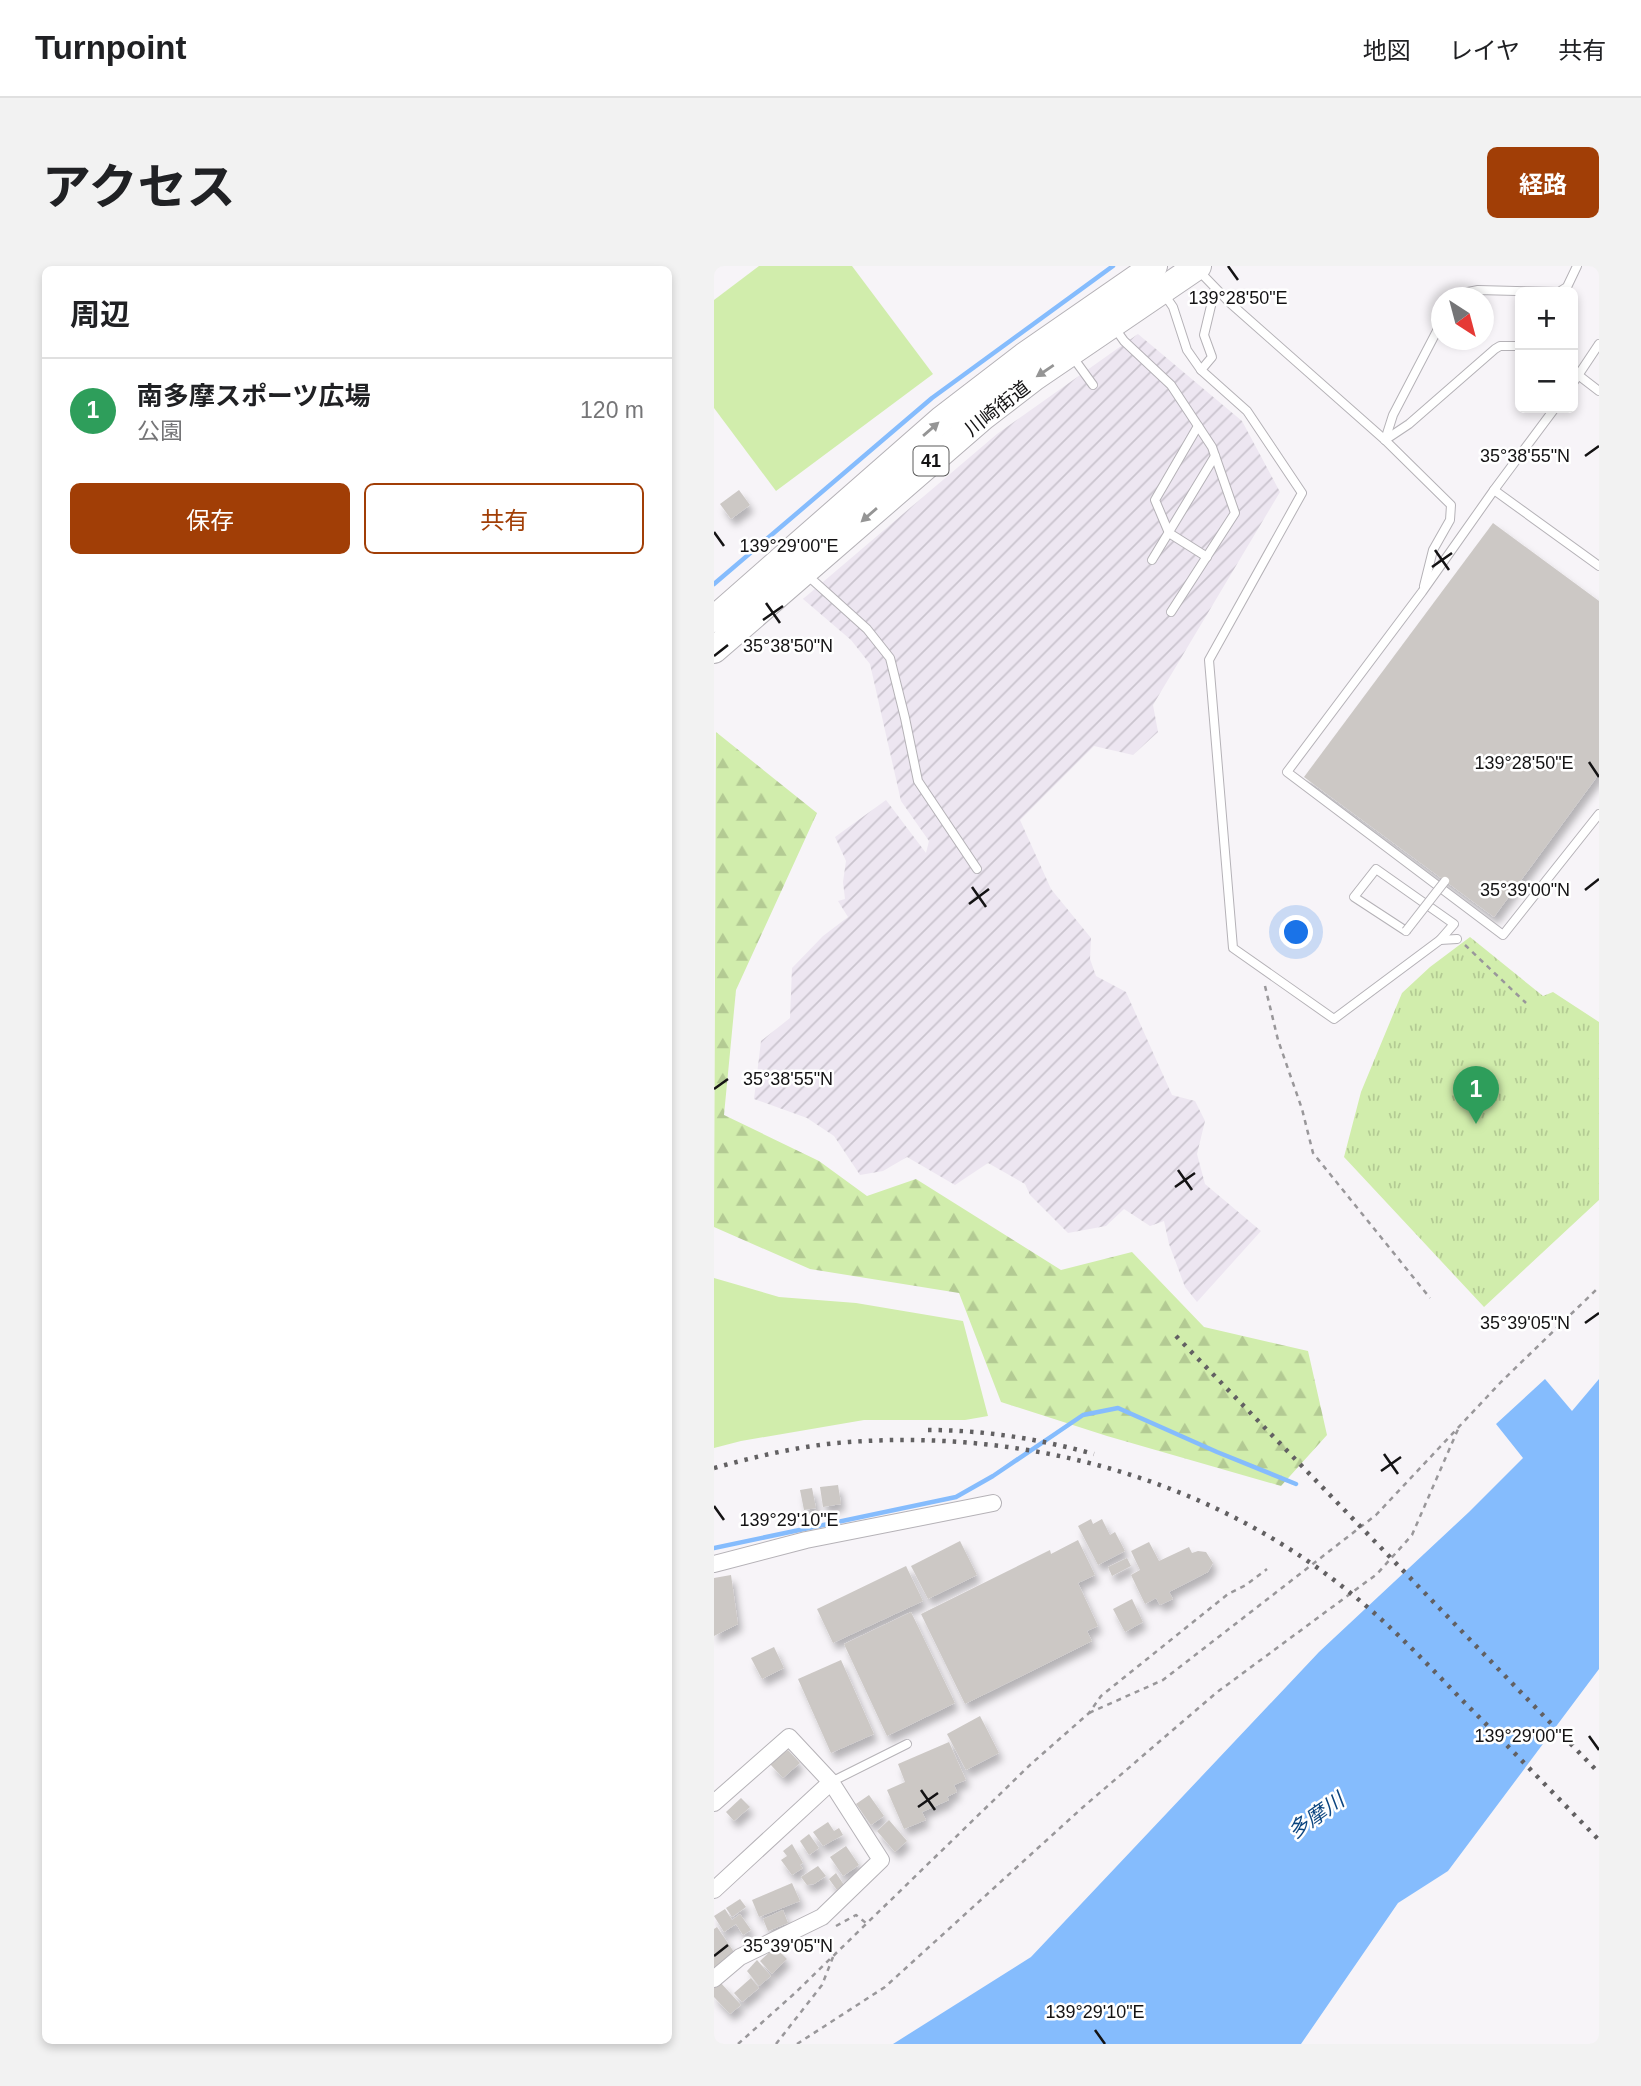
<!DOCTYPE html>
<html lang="ja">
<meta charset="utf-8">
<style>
body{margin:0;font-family:Helvetica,"Noto Sans JP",sans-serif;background:#f2f2f2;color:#202124}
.controls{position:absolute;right:21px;top:21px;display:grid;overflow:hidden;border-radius:10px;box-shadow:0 4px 10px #0003}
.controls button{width:63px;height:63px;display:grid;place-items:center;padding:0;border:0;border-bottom:2px solid #e0e0e0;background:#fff;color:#202124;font:35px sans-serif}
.compass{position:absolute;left:717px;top:21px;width:63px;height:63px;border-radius:50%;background:#fff;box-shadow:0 4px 10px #0003;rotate:144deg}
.you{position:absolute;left:583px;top:667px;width:24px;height:24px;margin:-18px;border:5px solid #fff;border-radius:50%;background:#1a73e8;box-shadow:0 0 0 10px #1a73e833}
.badge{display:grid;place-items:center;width:46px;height:46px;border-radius:50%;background:#a13e06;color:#fff;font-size:23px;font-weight:700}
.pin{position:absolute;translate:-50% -58px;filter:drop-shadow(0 2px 4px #0008)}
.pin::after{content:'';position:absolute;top:37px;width:24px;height:21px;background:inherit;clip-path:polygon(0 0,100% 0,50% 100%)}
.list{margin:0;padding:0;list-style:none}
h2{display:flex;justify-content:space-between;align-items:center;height:91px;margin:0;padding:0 28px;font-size:30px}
h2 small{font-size:23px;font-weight:400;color:#757577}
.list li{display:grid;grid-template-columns:46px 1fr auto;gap:21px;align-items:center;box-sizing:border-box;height:105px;padding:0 28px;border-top:2px solid #e0e0e0}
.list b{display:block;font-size:26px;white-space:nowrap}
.list p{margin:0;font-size:23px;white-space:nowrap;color:#757577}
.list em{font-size:23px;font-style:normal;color:#757577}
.actions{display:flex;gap:14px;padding:21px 28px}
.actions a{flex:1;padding:16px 0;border:2px solid #a13e06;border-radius:10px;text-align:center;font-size:24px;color:#a13e06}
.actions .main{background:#a13e06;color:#fff}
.map{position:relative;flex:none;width:885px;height:1778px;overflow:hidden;border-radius:10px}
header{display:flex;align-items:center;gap:42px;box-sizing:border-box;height:98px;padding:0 35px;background:#fff;border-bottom:2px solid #e0e0e0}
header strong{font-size:33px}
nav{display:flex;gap:38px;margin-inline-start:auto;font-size:24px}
.intro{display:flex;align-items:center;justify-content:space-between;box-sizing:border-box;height:168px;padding:0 42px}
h1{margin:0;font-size:49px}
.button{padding:18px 32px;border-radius:10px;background:#a13e06;color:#fff;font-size:24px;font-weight:700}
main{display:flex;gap:42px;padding:0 42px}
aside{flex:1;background:#fff;border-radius:10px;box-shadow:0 4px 10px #0003}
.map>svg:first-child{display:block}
.industrial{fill:url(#industrial-furrows)}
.grass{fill:#d1edac}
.forest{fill:url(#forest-firs)}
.park{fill:url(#park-tufts)}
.water{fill:#85bcfd}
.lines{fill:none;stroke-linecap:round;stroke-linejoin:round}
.stream{stroke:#85bcfd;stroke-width:4.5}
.building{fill:#ccc8c5;filter:url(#shadow)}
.service-casing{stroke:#b5b2b7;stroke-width:10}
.minor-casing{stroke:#b5b2b7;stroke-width:18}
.primary-casing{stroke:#b5b2b7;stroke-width:28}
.path{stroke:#99979a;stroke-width:2.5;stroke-dasharray:5 5;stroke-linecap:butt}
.service{stroke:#fff;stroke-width:8}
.minor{stroke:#fff;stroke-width:16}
.primary{stroke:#fff;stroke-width:26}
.rail{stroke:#626062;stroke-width:4.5;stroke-dasharray:3.5 7;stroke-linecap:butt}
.service-bridge-casing{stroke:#b5b2b7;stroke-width:10;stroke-linecap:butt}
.service-bridge{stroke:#fff;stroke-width:8}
.oneway{fill:#959595}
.ticks{fill:none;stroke:#141314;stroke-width:2.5}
.labels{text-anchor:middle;stroke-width:5;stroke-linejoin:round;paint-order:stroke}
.shield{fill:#fff;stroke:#5a5a5a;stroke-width:2}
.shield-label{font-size:18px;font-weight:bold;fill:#141314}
.street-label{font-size:19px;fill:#141314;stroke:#fff}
.water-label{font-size:21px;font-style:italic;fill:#0d4680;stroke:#fff}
.ticks-label{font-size:18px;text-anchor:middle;fill:#141314;stroke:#fff;stroke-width:5;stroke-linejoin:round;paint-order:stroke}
</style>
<header>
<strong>Turnpoint</strong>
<nav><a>地図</a><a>レイヤ</a><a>共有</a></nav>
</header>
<div class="intro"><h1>アクセス</h1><a class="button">経路</a></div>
<main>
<aside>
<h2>周辺<small></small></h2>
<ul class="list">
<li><span class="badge" style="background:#2e9e5b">1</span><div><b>南多摩スポーツ広場</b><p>公園</p></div><em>120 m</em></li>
</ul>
<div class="actions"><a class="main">保存</a><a>共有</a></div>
</aside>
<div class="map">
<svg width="885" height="1778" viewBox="0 0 885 1778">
<defs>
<pattern id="industrial-furrows" width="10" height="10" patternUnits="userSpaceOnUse" patternTransform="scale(1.75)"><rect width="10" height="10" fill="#ede6f1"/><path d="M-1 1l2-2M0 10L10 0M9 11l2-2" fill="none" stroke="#cac4ce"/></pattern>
<pattern id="forest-firs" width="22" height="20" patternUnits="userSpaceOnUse" patternTransform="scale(1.75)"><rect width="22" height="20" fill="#d1edac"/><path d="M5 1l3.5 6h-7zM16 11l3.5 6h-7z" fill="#b3ca93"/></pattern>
<pattern id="park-tufts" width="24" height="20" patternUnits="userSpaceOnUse" patternTransform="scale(1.75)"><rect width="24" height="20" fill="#d1edac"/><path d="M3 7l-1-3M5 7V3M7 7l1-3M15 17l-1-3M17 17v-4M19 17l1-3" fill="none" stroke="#b3ca93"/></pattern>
<filter id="shadow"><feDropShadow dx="4" dy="7" stdDeviation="3.5" flood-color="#0004"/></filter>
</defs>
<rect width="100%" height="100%" fill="#f7f4f8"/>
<polygon class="industrial" points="424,68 528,155 566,226 439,439 444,466 419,489 380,480 306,554 337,623 377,672 376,693 382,710 412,726 458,829 481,835 491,855 483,888 491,918 547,965 483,1036 471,1021 455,978 450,955 436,960 410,943 392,960 354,967 316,929 311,918 274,897 241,919 193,891 169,905 146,909 120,870 93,852 40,833 47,775 76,752 78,702 109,670 134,651 124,635 131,633 129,616 132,595 121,571 172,534 212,587 215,575 187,535 156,398 137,374 89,333 283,168"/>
<g class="grass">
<polygon points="45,0 138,0 219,108 62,225 0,142 0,34"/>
<polygon points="0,1012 65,1031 142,1037 249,1055 274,1150 251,1154 150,1154 27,1175 0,1182"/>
</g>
<polygon class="forest" points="2,466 103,547 22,724 10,849 105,895 153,930 202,913 347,1004 418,986 490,1061 594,1085 613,1169 567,1220 393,1170 287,1136 245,1027 96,1003 0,961"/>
<polygon class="park" points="756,671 829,730 839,726 885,756 885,934 770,1041 630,891 647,826 688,727 716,701"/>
<polygon class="water" points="831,1113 858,1145 885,1113 885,1403 734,1605 684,1637 587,1778 179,1778 317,1691 605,1386 755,1246 809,1192 782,1158"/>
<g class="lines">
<g class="stream">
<polyline points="0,318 218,132 399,0"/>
<polyline points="0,1282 242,1231 279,1210 369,1149 404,1142 503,1186 582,1218"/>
</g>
</g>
<g class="building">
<polygon points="25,224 36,239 17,253 6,238"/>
<polygon points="779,257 885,335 885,508 780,651 590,511"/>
<polygon points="124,1219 127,1238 109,1241 106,1221"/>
<polygon points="98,1222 102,1242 90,1244 86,1224"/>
<polygon points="377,1253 379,1258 388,1253 396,1269 401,1266 411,1285 384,1299 364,1260"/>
<polygon points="364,1274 381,1309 364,1317 384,1360 373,1365 378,1375 251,1438 207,1348 336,1284 337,1288"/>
<polygon points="246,1275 263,1309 214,1333 197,1300"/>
<polygon points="435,1276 445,1295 475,1281 478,1287 484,1285 492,1286 499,1297 494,1306 455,1326 459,1333 446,1339 442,1332 431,1338 417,1309 426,1304 417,1285"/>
<polygon points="413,1292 417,1300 398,1310 394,1301"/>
<polygon points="192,1300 209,1335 119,1377 103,1343"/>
<polygon points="17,1309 24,1358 0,1370 0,1312"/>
<polygon points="418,1333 429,1356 411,1366 399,1343"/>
<polygon points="197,1346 241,1437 173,1470 130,1378"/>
<polygon points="60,1381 70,1402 48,1413 37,1392"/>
<polygon points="127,1394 160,1468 117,1487 84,1413"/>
<polygon points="266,1450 285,1487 252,1504 233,1468"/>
<polygon points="235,1476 252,1514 240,1519 243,1526 233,1531 235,1534 208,1546 212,1554 190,1563 173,1524 191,1516 184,1498"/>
<polygon points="74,1484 86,1497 69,1512 56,1498"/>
<polygon points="155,1529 170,1550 157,1559 142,1538"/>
<polygon points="27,1532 36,1541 20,1555 12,1546"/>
<polygon points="175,1554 193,1575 181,1586 163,1565"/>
<polygon points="114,1556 120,1565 125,1562 129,1569 109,1580 99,1566"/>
<polygon points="95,1568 105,1582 95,1589 86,1575"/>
<polygon points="78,1578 89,1597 86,1599 89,1602 78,1609 67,1594 73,1590 69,1585"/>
<polygon points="132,1580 145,1599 129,1610 116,1591"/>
<polygon points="104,1600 112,1610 100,1618 93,1619 87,1611"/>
<polygon points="122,1607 130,1619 123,1624 115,1613"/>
<polygon points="78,1617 86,1635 45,1651 38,1634"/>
<polygon points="26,1633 32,1641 18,1651 12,1642"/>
<polygon points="11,1643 18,1654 26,1648 37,1664 29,1669 22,1658 10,1666 0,1650"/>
<polygon points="69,1644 74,1657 54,1665 49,1653"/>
<polygon points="3,1661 20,1686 0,1707 0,1663"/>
<polygon points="61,1681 73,1693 58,1708 46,1695"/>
<polygon points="43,1694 57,1710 45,1720 33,1705"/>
<polygon points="37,1712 45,1722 28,1736 20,1727"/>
<polygon points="6,1716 27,1739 16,1748 0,1731 0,1722"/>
</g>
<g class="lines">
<defs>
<g id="service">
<polyline points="485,5 516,37 671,174 737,239 736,254 719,284 710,320"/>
<polyline points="450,28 459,41 473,84 487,104 533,145 588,227 495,394 519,682 620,753 726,674 743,673"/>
<polyline points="747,32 754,26 764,24 845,26 853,21 863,0"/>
<polyline points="400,61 410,75 457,119 498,181 521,247 457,346"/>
<polyline points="358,90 379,119"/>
<polyline points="487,104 498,91 490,69 501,23"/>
<polyline points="859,105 885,125"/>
<polyline points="859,117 885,78"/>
<polyline points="484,160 441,234 455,267 493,291"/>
<polyline points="671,174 695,158 781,83 786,80 806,80"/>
<polyline points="671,174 679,149 727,57"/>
<polyline points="780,224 841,142"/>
<polyline points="438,294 501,190"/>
<polyline points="885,300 780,224 708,326 573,506 789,669 885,548"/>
<polyline points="93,309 153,363 176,392 191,452 204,515 263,603"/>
<polyline points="692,665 640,631 662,603 740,658 726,674"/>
<polyline points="117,1516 193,1478"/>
</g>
<g id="minor">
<polyline points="0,1298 92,1274 279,1237"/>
<polyline points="0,1537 75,1471 117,1516 167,1594 108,1651 26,1691 0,1713"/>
<polyline points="0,1624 117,1516"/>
</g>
<g id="primary">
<polyline points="0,353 228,153 310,90 440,0"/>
<polyline points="0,384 269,151 321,111 484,0"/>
</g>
</defs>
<use href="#service" class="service-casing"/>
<use href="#minor" class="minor-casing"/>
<use href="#primary" class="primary-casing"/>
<g class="path">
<polyline points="751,679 812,737"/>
<polyline points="551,720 564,774 588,843 599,887 716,1032"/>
<polyline points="375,1447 449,1414 662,1249 787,1116 885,1021"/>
<polyline points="122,1660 142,1649 152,1657"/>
<polyline points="24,1778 81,1727 317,1498 375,1447 387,1430 514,1328 532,1319 553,1303"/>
<polyline points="62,1778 108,1719 119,1691"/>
<polyline points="83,1778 171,1721 368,1542 502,1427 663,1308 698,1269 745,1161"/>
</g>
<use href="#service" class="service"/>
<use href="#minor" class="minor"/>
<use href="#primary" class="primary"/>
<g class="rail">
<polyline points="462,1070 885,1507"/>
<path d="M214 1164C271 1164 325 1173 380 1188"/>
<path d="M0 1202C44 1190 89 1179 135 1176 312 1163 494 1212 634 1325 677 1359 714 1399 752 1438 797 1483 841 1529 885 1574"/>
</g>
<defs>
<polyline id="service-bridge" points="692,665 731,615"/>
</defs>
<use href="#service-bridge" class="service-bridge-casing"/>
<use href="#service-bridge" class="service-bridge"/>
</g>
<defs><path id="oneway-solid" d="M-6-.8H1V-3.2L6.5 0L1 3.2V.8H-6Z" transform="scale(1.75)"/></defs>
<g class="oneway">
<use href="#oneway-solid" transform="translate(331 105) rotate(146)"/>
<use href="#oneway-solid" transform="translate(217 163) rotate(-41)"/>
<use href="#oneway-solid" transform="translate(155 249) rotate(139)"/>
</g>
<path class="ticks" d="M514 0 524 14M871 190 885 180M0 266 10 280M721 284 735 304M718 301 738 287M52 337 66 357M49 354 69 340M0 390 14 379M875 496 885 511M258 621 272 641M871 624 885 613M255 638 275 623M0 823 14 813M464 904 478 924M461 921 481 907M871 1057 885 1047M670 1188 684 1208M667 1205 687 1191M0 1240 10 1254M875 1470 885 1484M207 1524 221 1544M204 1541 224 1527M0 1690 14 1679M381 1764 391 1778"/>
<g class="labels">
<rect class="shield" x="199.5" y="180.5" width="35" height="29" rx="5"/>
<g class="shield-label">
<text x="217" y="201">41</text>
</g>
<g class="street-label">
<text transform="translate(283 142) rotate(-38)" y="7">川崎街道</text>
</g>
<g class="water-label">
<text transform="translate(602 1550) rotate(-35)" y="7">多摩川</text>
</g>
</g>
<g class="ticks-label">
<text x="524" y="38">139°28'50"E</text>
<text x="811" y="196">35°38'55"N</text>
<text x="75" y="286">139°29'00"E</text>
<text x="74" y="386">35°38'50"N</text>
<text x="810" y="503">139°28'50"E</text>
<text x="811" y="630">35°39'00"N</text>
<text x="74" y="819">35°38'55"N</text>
<text x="811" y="1063">35°39'05"N</text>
<text x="75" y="1260">139°29'10"E</text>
<text x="810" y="1476">139°29'00"E</text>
<text x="74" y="1686">35°39'05"N</text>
<text x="381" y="1752">139°29'10"E</text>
</g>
</svg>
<div class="controls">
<button>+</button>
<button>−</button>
</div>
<svg class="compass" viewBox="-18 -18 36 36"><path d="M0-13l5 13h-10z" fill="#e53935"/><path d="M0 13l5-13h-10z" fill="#757577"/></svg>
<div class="you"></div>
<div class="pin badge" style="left:762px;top:858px;background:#2e9e5b">1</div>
</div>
</main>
